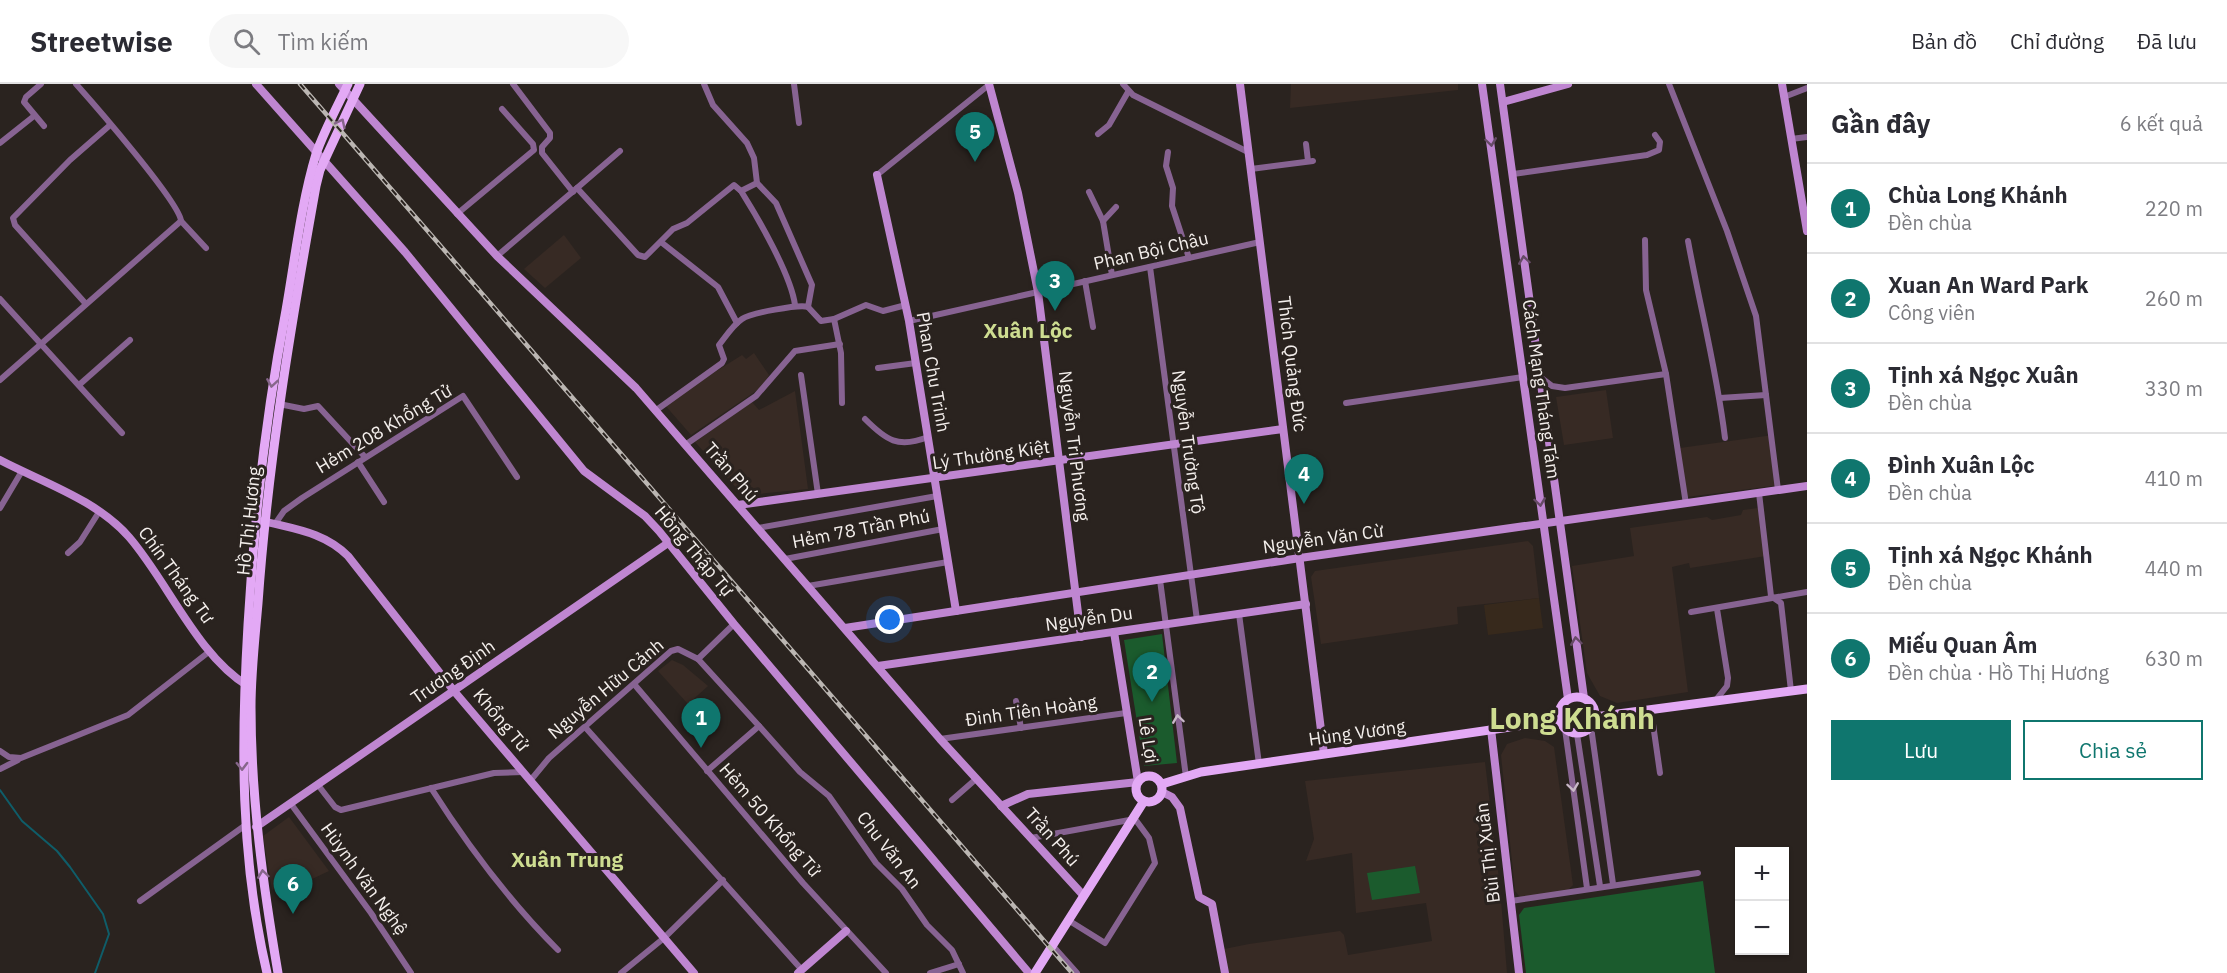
<!DOCTYPE html>
<html lang="vi">
<meta charset="utf-8">
<style>
body{margin:0;font-family:"IBM Plex Sans",sans-serif;background:#f7f7f7;color:#2b2b33}
.controls{position:absolute;right:18px;bottom:18px;display:grid;overflow:hidden;border-radius:0px;box-shadow:0 2px 4px #0004}
.controls button{width:54px;height:54px;display:grid;place-items:center;padding:0;border:0;border-bottom:2px solid #e1e1e2;background:#fff;color:#2b2b33;font:30px sans-serif}
.you{position:absolute;left:890px;top:536px;width:21px;height:21px;margin:-15px;border:4px solid #fff;border-radius:50%;background:#1a73e8;box-shadow:0 0 0 9px #1a73e833}
.badge{display:grid;place-items:center;width:39px;height:39px;border-radius:50%;background:#0f766e;color:#fff;font-size:20px;font-weight:700}
.pin{position:absolute;translate:-50% -50px;filter:drop-shadow(0 2px 3px #0008)}
.pin::after{content:'';position:absolute;top:32px;width:21px;height:18px;background:inherit;clip-path:polygon(0 0,100% 0,50% 100%)}
.list{margin:0;padding:0;list-style:none}
h2{display:flex;justify-content:space-between;align-items:center;height:78px;margin:0;padding:0 24px;font-size:26px}
h2 small{font-size:20px;font-weight:400;color:#7c7c81}
.list li{display:grid;grid-template-columns:39px 1fr auto;gap:18px;align-items:center;box-sizing:border-box;height:90px;padding:0 24px;border-top:2px solid #e1e1e2}
.list b{display:block;font-size:22px;white-space:nowrap}
.list p{margin:0;font-size:20px;white-space:nowrap;color:#7c7c81}
.list em{font-size:20px;font-style:normal;color:#7c7c81}
.actions{display:flex;gap:12px;padding:18px 24px}
.actions a{flex:1;padding:14px 0;border:2px solid #0f766e;border-radius:0px;text-align:center;font-size:21px;color:#0f766e}
.actions .main{background:#0f766e;color:#fff}
.icon{flex:none;width:33px;height:33px;fill:none;stroke:currentColor;stroke-width:2;stroke-linecap:round;stroke-linejoin:round}
.map{position:relative;flex:none;width:1807px;height:889px;overflow:hidden}
header{display:flex;align-items:center;gap:36px;box-sizing:border-box;height:84px;padding:0 30px;background:#fff;border-bottom:2px solid #e1e1e2}
header strong{font-size:28px}
nav{display:flex;gap:33px;margin-inline-start:auto;font-size:21px}
.search{width:420px;height:54px;background:#f7f7f7;display:flex;align-items:center;gap:15px;box-sizing:border-box;padding:0 21px;border-radius:33px;color:#7c7c81;font-size:22px}
main{display:flex}
aside{flex:1;background:#fff}
.map>svg:first-child{display:block}
.built{fill:#372a24}
.medical{fill:#37291c}
.green{fill:#1b5b2d}
.lines{fill:none;stroke-linecap:round;stroke-linejoin:round}
.stream{stroke:#0f5d69;stroke-width:2}
.street{stroke:#876392;stroke-width:6}
.secondary{stroke:#bf86d1;stroke-width:8}
.primary{stroke:#e3a9f5;stroke-width:9}
.rail-casing{stroke:#bbb6b2;stroke-width:4.5}
.rail{stroke:#2a231f;stroke-width:2;stroke-dasharray:7;stroke-linecap:butt}
.oneway{stroke:#86668a}
.oneway2{stroke:#664b66}
.oneway3{stroke:#c8b7c8}
.labels{text-anchor:middle;stroke-width:6;stroke-linejoin:round;paint-order:stroke}
.street-label{font-size:18px;fill:#f4efec;stroke:#2a231f}
.quarter-label{font-size:21px;font-weight:bold;fill:#cedd91;stroke:#2a231f}
.town-label{font-size:30px;font-weight:bold;fill:#cedd91;stroke:#2a231f}
</style>
<header>
<strong>Streetwise</strong>
<div class="search"><svg class="icon" aria-label="search" viewBox="0 0 24 24"><circle cx="10" cy="10" r="6"/><path d="M15 15l6 6"/></svg>Tìm kiếm</div>
<nav><a>Bản đồ</a><a>Chỉ đường</a><a>Đã lưu</a></nav>
</header>
<main>
<div class="map">
<svg width="1807" height="889" viewBox="0 0 1807 889">
<rect width="100%" height="100%" fill="#2a231f"/>
<g class="built">
<polygon points="1291,0 1458,0 1458,6 1290,24"/>
<polygon points="564,151 581,174 545,204 524,185"/>
<polygon points="754,269 769,291 762,303 691,351 664,320 742,271 746,275"/>
<polygon points="1606,306 1613,354 1564,361 1556,313"/>
<polygon points="795,307 808,405 748,411 739,407 695,358 752,318 759,326"/>
<polygon points="1773,351 1780,401 1687,413 1680,364"/>
<polygon points="1758,424 1766,472 1690,484 1689,479 1672,483 1688,608 1617,619 1600,612 1587,589 1572,482 1634,472 1630,444 1707,433 1712,436 1741,431 1743,426"/>
<polygon points="1528,457 1533,462 1539,514 1457,523 1458,540 1321,560 1311,493 1315,487"/>
<polygon points="672,576 683,581 708,602 688,620 658,587"/>
<polygon points="1525,654 1545,657 1554,663 1573,801 1567,807 1520,813 1515,807 1501,671 1507,660"/>
<polygon points="1485,678 1500,804 1507,889 1229,889 1224,865 1249,860 1340,847 1344,851 1348,871 1432,857 1426,819 1356,829 1352,769 1306,777 1314,755 1305,697"/>
<polygon points="289,733 329,787 291,805 287,798 272,806 263,752"/>
</g>
<polygon class="medical" points="1539,514 1543,544 1488,551 1484,521"/>
<g class="green">
<polygon points="1162,550 1177,679 1144,682 1124,556"/>
<polygon points="1415,782 1420,809 1372,816 1367,789"/>
<polygon points="1703,797 1715,889 1526,889 1519,831 1524,824"/>
</g>
<g class="lines">
<polyline class="stream" points="0,706 22,737 57,767 70,783 103,830 109,850 95,889"/>
<g class="street">
<polyline points="41,0 26,13 24,18 44,42"/>
<polyline points="513,0 550,49 550,54 542,63 542,69 573,108"/>
<polyline points="794,0 799,39"/>
<polyline points="1123,0 1133,11 1248,68"/>
<polyline points="1669,0 1727,147 1756,232 1778,406"/>
<polyline points="1784,13 1807,4"/>
<polyline points="1098,50 1109,41 1128,8"/>
<polyline points="1791,55 1807,53"/>
<polyline points="0,59 34,32"/>
<polyline points="1306,60 1308,77"/>
<polyline points="1168,68 1166,82 1173,104 1172,122 1189,174"/>
<polyline points="1251,85 1313,77"/>
<polyline points="1513,90 1647,71 1659,66 1660,58 1655,51"/>
<polyline points="877,91 990,0"/>
<polyline points="577,104 620,67"/>
<polyline points="741,107 757,99"/>
<polyline points="1089,108 1103,137 1112,191"/>
<polyline points="457,130 534,66 533,60 502,25"/>
<polyline points="181,137 206,164"/>
<polyline points="1103,137 1116,123"/>
<polyline points="1645,156 1646,206 1666,290 1686,420"/>
<path d="M1688 157C1700 223 1717 288 1725 354"/>
<polyline points="661,158 718,203 737,239"/>
<path d="M497 172 577 104 638 171 645 173 673 145 687 139 734 101 741 107C758 134 791 191 795 221"/>
<polyline points="1150,183 1197,536"/>
<polyline points="1085,197 1093,243"/>
<polyline points="0,215 122,349"/>
<polyline points="86,220 15,141 13,134 70,76 109,42"/>
<polyline points="808,223 821,237 834,235 866,221 883,227 906,221"/>
<polyline points="834,235 841,269 842,319"/>
<polyline points="909,237 1260,158"/>
<polyline points="878,284 916,279"/>
<polyline points="801,291 818,410"/>
<polyline points="1540,293 1552,302 1565,304 1666,290"/>
<path d="M0 296 181 137C180 119 93 19 76 0"/>
<polyline points="79,301 130,256"/>
<polyline points="1720,314 1766,311"/>
<polyline points="1346,319 1523,293"/>
<polyline points="279,320 304,325 318,322 365,373"/>
<path d="M655 327 722 279 724 275 719 261C726 252 733 241 742 235 750 229 800 220 808 223L812 201 776 119 757 99 754 74 747 59 713 21 704 0"/>
<path d="M865 335C886 356 898 365 928 353"/>
<polyline points="685,361 756,312 795,267 840,260"/>
<polyline points="358,378 384,418"/>
<polyline points="1759,409 1771,512 1781,519 1791,607"/>
<polyline points="0,424 22,387"/>
<polyline points="275,440 284,427 302,414 463,312 517,393"/>
<polyline points="758,444 937,412"/>
<polyline points="68,469 80,458 99,428"/>
<polyline points="785,475 943,445"/>
<polyline points="1160,496 1186,693"/>
<polyline points="808,502 948,478"/>
<polyline points="1691,528 1807,508"/>
<polyline points="1239,530 1259,680"/>
<polyline points="698,575 759,642 707,687"/>
<polyline points="634,600 803,799 886,889"/>
<polyline points="1016,617 1021,644"/>
<polyline points="1715,617 1727,602 1728,594 1717,525"/>
<polyline points="1651,626 1660,689"/>
<polyline points="759,642 800,688 829,712 876,779 902,805 927,841 952,866 963,889"/>
<polyline points="585,643 802,886"/>
<polyline points="1591,643 1613,800"/>
<polyline points="1565,645 1587,804"/>
<polyline points="1577,650 1600,802"/>
<polyline points="940,655 1126,629"/>
<polyline points="0,667 9,673 21,674 128,631 210,567"/>
<polyline points="0,685 18,676"/>
<polyline points="530,697 549,674 671,567 678,565 698,575 734,540"/>
<polyline points="318,701 335,723 341,726 494,689 523,688"/>
<path d="M431 704C468 762 509 817 558 866"/>
<polyline points="952,716 976,695"/>
<polyline points="291,720 371,829 411,889"/>
<polyline points="1031,754 1135,735 1149,754 1155,779 1105,859 1068,836"/>
<polyline points="140,817 247,740"/>
<polyline points="1511,817 1698,789"/>
<polyline points="1052,861 1077,889"/>
<polyline points="621,889 664,854 723,796"/>
<polyline points="930,889 959,880"/>
</g>
<g class="secondary">
<polyline points="256,0 405,168 584,387 645,432 659,447 734,540 1029,889"/>
<polyline points="339,0 497,172 636,304 940,655 1083,811"/>
<polyline points="989,0 1018,109 1038,208 1081,553"/>
<polyline points="1240,0 1324,670"/>
<polyline points="1482,0 1568,615"/>
<polyline points="1500,0 1584,614"/>
<polyline points="1782,0 1807,147"/>
<polyline points="1503,18 1568,0"/>
<polyline points="877,91 909,237 956,527"/>
<path d="M0 376C42 398 97 416 129 453 168 498 197 571 248 602"/>
<polyline points="738,421 1283,345"/>
<path d="M263 437C294 445 324 448 348 472L454 607 694 889"/>
<polyline points="845,544 1300,474 1807,402"/>
<polyline points="878,582 1306,520"/>
<polyline points="1491,645 1519,889"/>
<polyline points="1162,708 1172,713 1180,724 1199,813 1212,820 1225,889"/>
<polyline points="1001,722 1028,710 1138,698 1114,548"/>
<polyline points="256,743 668,459"/>
<polyline points="798,889 846,847"/>
</g>
<g class="primary">
<circle cx="1577" cy="631" r="18"/>
<polyline points="1595,633 1807,605"/>
<circle cx="1149" cy="705" r="13"/>
<polyline points="1162,700 1201,688 1559,636"/>
<path d="M267 889C240 774 241 658 248 541 254 436 266 330 286 226 295 175 301 120 316 70 324 47 337 23 348 0"/>
<path d="M278 889C263 801 251 713 251 623 251 589 255 554 258 519 268 378 291 241 316 102L320 86 360 0"/>
<polyline points="1035,889 1144,717"/>
</g>
<defs>
<polyline id="rail" points="300,0 1072,889"/>
</defs>
<use href="#rail" class="rail-casing"/>
<use href="#rail" class="rail"/>
</g>
<defs><path id="oneway-chevron" d="M-2-3.5L2.5 0L-2 3.5" fill="none" stroke-width="1.6" stroke-linecap="round" stroke-linejoin="round" transform="scale(1.5)"/></defs>
<g class="oneway">
<use href="#oneway-chevron" transform="translate(341 39) rotate(-64)"/>
<use href="#oneway-chevron" transform="translate(272 299) rotate(99)"/>
<use href="#oneway-chevron" transform="translate(242 682) rotate(89)"/>
<use href="#oneway-chevron" transform="translate(263 790) rotate(-98)"/>
</g>
<g class="oneway2">
<use href="#oneway-chevron" transform="translate(1491 58) rotate(82)"/>
<use href="#oneway-chevron" transform="translate(1524 176) rotate(-98)"/>
<use href="#oneway-chevron" transform="translate(1540 418) rotate(82)"/>
<use href="#oneway-chevron" transform="translate(1576 557) rotate(-98)"/>
</g>
<g class="oneway3">
<use href="#oneway-chevron" transform="translate(1178 635) rotate(-98)"/>
<use href="#oneway-chevron" transform="translate(1573 703) rotate(82)"/>
</g>
<g class="labels">
<g class="street-label">
<text transform="translate(1151 167) rotate(-13)" y="6">Phan Bội Châu</text>
<text transform="translate(1292 280) rotate(83)" y="6">Thích Quảng Đức</text>
<text transform="translate(933 288) rotate(80)" y="6">Phan Chu Trinh</text>
<text transform="translate(1541 305) rotate(82)" y="6">Cách Mạng Tháng Tám</text>
<text transform="translate(384 345) rotate(-31)" y="6">Hẻm 208 Khổng Tử</text>
<text transform="translate(1188 358) rotate(82)" y="6">Nguyễn Trường Tộ</text>
<text transform="translate(1074 362) rotate(83)" y="6">Nguyễn Tri Phương</text>
<text transform="translate(991 371) rotate(-8)" y="6">Lý Thường Kiệt</text>
<text transform="translate(731 388) rotate(49)" y="6">Trần Phú</text>
<text transform="translate(249 437) rotate(-84)" y="6">Hồ Thị Hương</text>
<text transform="translate(861 445) rotate(-11)" y="6">Hẻm 78 Trần Phú</text>
<text transform="translate(1323 455) rotate(-8)" y="6">Nguyễn Văn Cừ</text>
<text transform="translate(694 467) rotate(50)" y="6">Hồng Thập Tự</text>
<text transform="translate(176 491) rotate(54)" y="6">Chín Tháng Tư</text>
<text transform="translate(1089 535) rotate(-8)" y="6">Nguyễn Du</text>
<text transform="translate(453 588) rotate(-35)" y="6">Trương Định</text>
<text transform="translate(606 605) rotate(-40)" y="6">Nguyễn Hữu Cảnh</text>
<text transform="translate(1031 627) rotate(-8)" y="6">Đinh Tiên Hoàng</text>
<text transform="translate(501 636) rotate(50)" y="6">Khổng Tử</text>
<text transform="translate(1357 649) rotate(-8)" y="6">Hùng Vương</text>
<text transform="translate(1148 656) rotate(81)" y="6">Lê Lợi</text>
<text transform="translate(770 736) rotate(49)" y="6">Hẻm 50 Khổng Tử</text>
<text transform="translate(1052 753) rotate(48)" y="6">Trần Phú</text>
<text transform="translate(889 766) rotate(52)" y="6">Chu Văn An</text>
<text transform="translate(1488 769) rotate(-97)" y="6">Bùi Thị Xuân</text>
<text transform="translate(364 795) rotate(54)" y="6">Hùynh Văn Nghệ</text>
</g>
<g class="quarter-label">
<text x="1028" y="254">Xuân Lộc</text>
<text x="567" y="783">Xuân Trung</text>
</g>
<g class="town-label">
<text x="1572" y="645">Long Khánh</text>
</g>
</g>
</svg>
<div class="controls">
<button>+</button>
<button>−</button>
</div>
<div class="you"></div>
<div class="pin badge" style="left:701px;top:664px">1</div>
<div class="pin badge" style="left:1152px;top:618px">2</div>
<div class="pin badge" style="left:1055px;top:227px">3</div>
<div class="pin badge" style="left:1304px;top:420px">4</div>
<div class="pin badge" style="left:975px;top:78px">5</div>
<div class="pin badge" style="left:293px;top:830px">6</div>
</div>
<aside>
<h2>Gần đây<small>6 kết quả</small></h2>
<ul class="list">
<li><span class="badge">1</span><div><b>Chùa Long Khánh</b><p>Đền chùa</p></div><em>220 m</em></li>
<li><span class="badge">2</span><div><b>Xuan An Ward Park</b><p>Công viên</p></div><em>260 m</em></li>
<li><span class="badge">3</span><div><b>Tịnh xá Ngọc Xuân</b><p>Đền chùa</p></div><em>330 m</em></li>
<li><span class="badge">4</span><div><b>Đình Xuân Lộc</b><p>Đền chùa</p></div><em>410 m</em></li>
<li><span class="badge">5</span><div><b>Tịnh xá Ngọc Khánh</b><p>Đền chùa</p></div><em>440 m</em></li>
<li><span class="badge">6</span><div><b>Miếu Quan Âm</b><p>Đền chùa · Hồ Thị Hương</p></div><em>630 m</em></li>
</ul>
<div class="actions"><a class="main">Lưu</a><a>Chia sẻ</a></div>
</aside>
</main>
